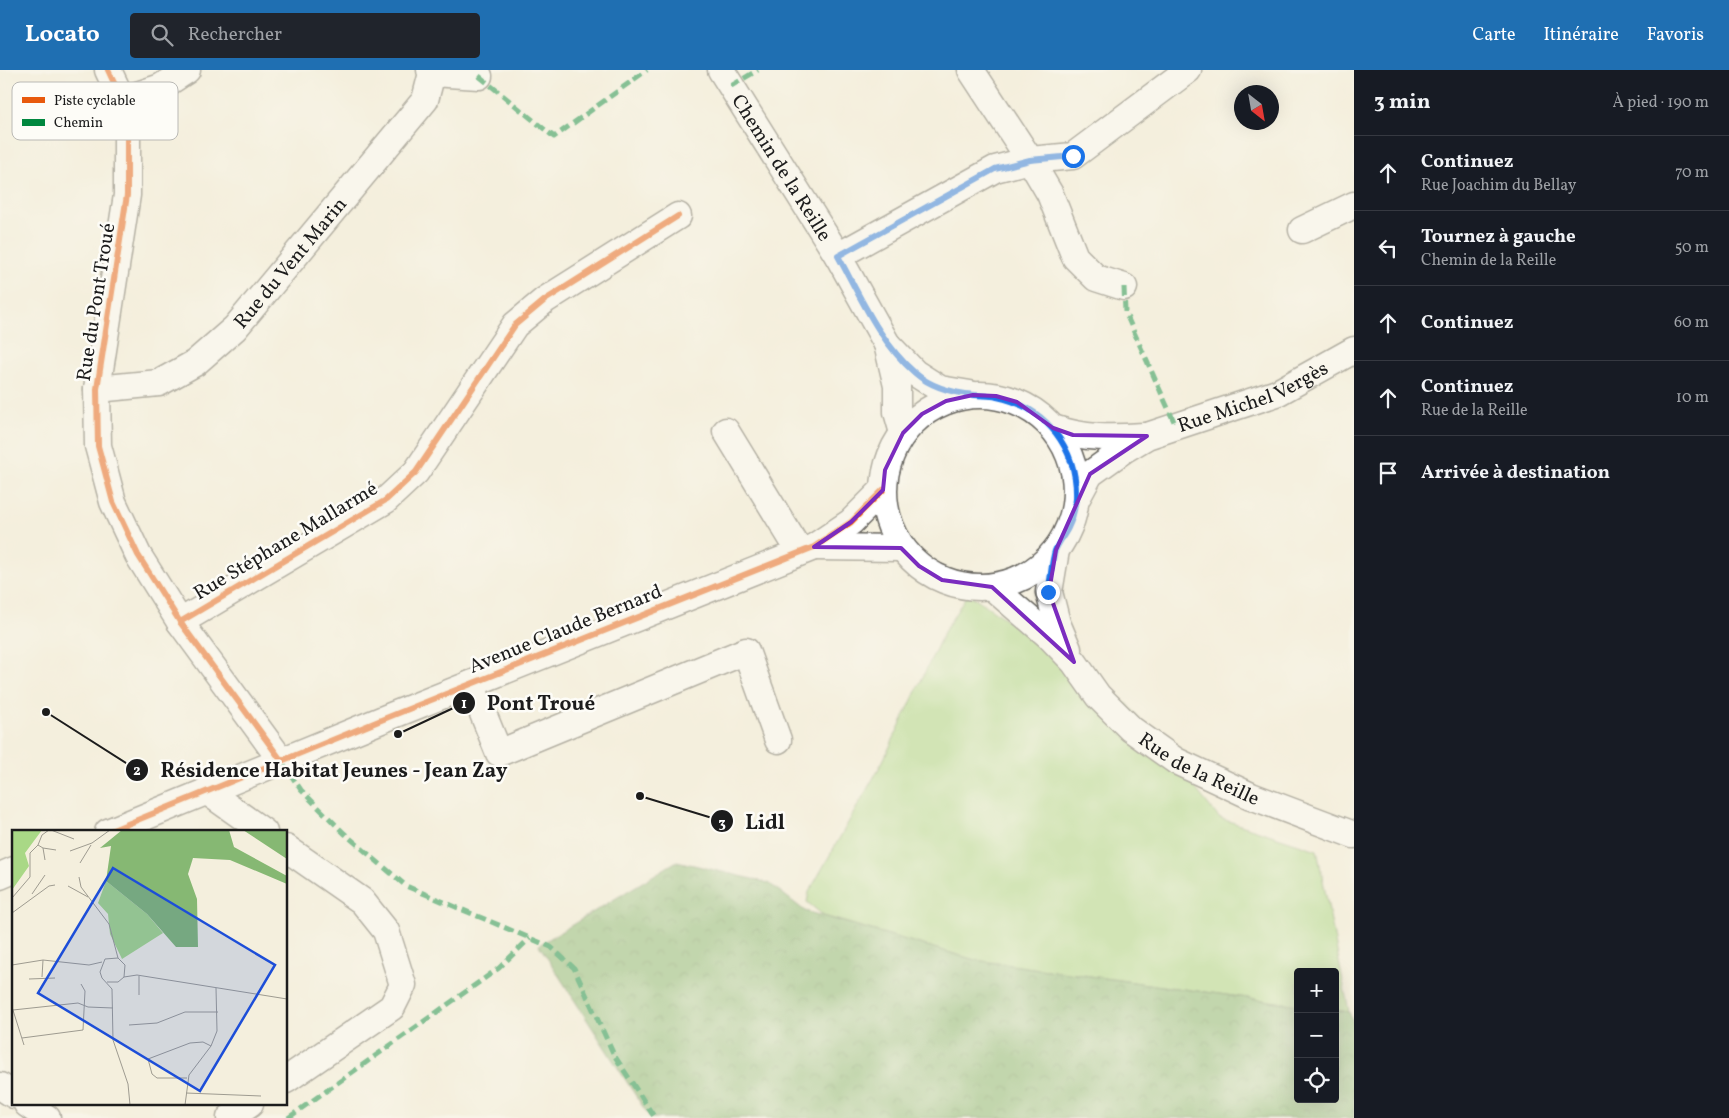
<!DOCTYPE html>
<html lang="fr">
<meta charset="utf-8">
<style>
body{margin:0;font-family:Vollkorn,serif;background:#20242c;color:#f1f3f6}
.controls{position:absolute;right:15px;bottom:15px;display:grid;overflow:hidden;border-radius:5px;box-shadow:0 5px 20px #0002}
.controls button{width:45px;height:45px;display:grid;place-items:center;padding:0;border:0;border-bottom:1px solid #363941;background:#171b24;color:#f1f3f6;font:25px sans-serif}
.compass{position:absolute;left:1234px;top:15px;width:45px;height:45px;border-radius:50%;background:#171b24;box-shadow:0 5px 20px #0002;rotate:149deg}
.stop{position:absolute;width:15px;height:15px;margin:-11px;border:4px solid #1a73e8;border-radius:50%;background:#fff}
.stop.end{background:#1a73e8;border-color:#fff;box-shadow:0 1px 5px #0008}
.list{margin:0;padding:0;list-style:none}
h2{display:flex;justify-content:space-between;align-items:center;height:65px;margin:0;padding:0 20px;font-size:21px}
h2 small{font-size:16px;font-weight:400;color:#9ea1a6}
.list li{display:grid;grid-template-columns:32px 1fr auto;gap:15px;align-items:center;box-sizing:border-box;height:75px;padding:0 20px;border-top:1px solid #363941}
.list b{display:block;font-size:19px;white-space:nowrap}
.list p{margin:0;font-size:16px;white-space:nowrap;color:#9ea1a6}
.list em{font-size:16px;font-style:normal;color:#9ea1a6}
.icon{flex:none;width:28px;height:28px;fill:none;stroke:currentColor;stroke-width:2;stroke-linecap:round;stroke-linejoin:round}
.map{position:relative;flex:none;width:1354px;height:1048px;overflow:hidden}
header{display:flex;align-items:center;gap:30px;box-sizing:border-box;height:70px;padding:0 25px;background:#1f6fb2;color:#fff}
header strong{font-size:24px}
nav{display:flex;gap:28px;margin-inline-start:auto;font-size:18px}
.search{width:350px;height:45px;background:#20242c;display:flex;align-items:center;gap:12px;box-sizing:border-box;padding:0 18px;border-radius:5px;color:#9ea1a6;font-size:19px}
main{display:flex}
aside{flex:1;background:#171b24}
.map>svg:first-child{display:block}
.grass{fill:#a9d886;stroke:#627a51}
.forest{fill:url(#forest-crowns);stroke:#516a48}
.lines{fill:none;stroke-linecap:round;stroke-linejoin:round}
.minor-casing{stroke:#686660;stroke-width:29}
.minor{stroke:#fff;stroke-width:26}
.quiet{stroke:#00873e;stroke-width:5;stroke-dasharray:10 5;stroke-linecap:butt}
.cycleway-casing{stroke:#fdfcf7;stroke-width:9}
.cycleway{stroke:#e8590c;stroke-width:6}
.route{stroke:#1a73e8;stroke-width:6}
.marked{fill:none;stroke:#7b2cbf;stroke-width:4;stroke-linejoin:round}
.labels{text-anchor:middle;stroke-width:5;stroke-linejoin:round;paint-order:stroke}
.street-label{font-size:20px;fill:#1c1c1c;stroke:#fdfcf7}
.inset-road{fill:none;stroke:#9e9b90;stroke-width:1}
.view{fill:#1d4ed8;fill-opacity:0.15;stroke:#1d4ed8;stroke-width:2.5}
.inset-edge{fill:none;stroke:#1c1c1c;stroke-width:2.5}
.key{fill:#fdfcf7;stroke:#bab9b5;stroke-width:1}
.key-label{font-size:14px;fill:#1c1c1c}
.leader{fill:none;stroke:#1c1c1c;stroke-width:2}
.callout-dot{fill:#1c1c1c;stroke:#fdfcf7;stroke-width:2}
.mark-label{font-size:15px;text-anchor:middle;font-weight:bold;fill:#fff}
.callout-label{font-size:21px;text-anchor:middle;font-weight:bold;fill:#1c1c1c;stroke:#fdfcf7;stroke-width:5;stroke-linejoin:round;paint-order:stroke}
</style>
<header>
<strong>Locato</strong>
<div class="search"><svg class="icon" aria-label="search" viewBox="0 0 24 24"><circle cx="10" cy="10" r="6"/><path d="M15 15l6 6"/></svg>Rechercher</div>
<nav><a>Carte</a><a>Itinéraire</a><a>Favoris</a></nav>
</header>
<main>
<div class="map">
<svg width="1354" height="1048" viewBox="0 0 1354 1048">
<defs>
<pattern id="forest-crowns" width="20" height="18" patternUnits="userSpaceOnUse" patternTransform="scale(1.25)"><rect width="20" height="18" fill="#86b873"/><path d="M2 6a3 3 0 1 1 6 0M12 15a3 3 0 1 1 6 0" fill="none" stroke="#6d955e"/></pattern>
</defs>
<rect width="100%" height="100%" fill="#fdfcf7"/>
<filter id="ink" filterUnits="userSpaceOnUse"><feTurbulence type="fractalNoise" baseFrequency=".02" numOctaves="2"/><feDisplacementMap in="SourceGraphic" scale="10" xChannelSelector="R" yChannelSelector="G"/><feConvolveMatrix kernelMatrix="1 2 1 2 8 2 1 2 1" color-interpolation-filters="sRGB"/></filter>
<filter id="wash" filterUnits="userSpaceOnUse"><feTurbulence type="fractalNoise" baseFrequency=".0096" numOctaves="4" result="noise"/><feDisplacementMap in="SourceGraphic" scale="20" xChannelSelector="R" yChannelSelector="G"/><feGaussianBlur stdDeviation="1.12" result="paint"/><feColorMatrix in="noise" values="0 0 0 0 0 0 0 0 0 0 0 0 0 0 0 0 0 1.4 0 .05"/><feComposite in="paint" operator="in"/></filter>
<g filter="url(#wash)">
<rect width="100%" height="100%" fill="#f4efdd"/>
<polygon class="grass" points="968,523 1127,633 1219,748 1317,780 1349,942 1335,940 1335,902 1298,902 1298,935 975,890 824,846 807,832 809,822 883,691 944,562"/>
<polygon class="forest" points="677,791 769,813 805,841 975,890 1298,935 1298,1029 1335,1029 1335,940 1349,942 1354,954 1354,1048 650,1048 539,875"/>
</g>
<g filter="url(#ink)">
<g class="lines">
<defs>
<g id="minor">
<polyline points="108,0 122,30 127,55 127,125 97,319 98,376 101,387 113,432 138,485 180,552 281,690"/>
<path id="s1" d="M721 0 838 186 887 274 915 303 940 319 970 324"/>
<polyline points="971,0 1030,90 1050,124 1075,187 1096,208 1124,217"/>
<polyline points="432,3 479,6"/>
<polyline points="122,30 161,17 187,0"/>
<polyline points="1302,160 1354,135"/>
<polyline points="838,186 995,99 1030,90 1073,86 1188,0"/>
<polyline points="887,274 897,316 897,342 903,363"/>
<path id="s2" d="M97 319 159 313 195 293 235 258 425 30 432 3 430 0"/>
<circle cx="980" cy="421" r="96"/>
<path d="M1053 358C1085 369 1111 368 1144 366"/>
<polyline points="726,361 800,482"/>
<path id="s3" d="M1076 430 1090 404 1125 379 1147 366 1277 323 1354 280"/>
<polyline points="814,477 901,478"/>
<polyline points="1056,480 1049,522 1057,553 1068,579"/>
<path id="s4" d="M992 517 1049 566 1074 592 1098 626 1131 659 1176 691 1251 726 1354 765"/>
<polyline points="180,552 386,430 416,402 515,255 545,230 678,146"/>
<polyline points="471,614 499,683 746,581 778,670"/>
<polyline points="206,721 264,762"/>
<polyline points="108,762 391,646 814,477 851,452 883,420"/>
<polyline points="286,778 362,831 386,861 403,915 392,937 286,1010"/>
<polyline points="0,806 14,800"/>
<polyline points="0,1016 14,1025"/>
<polyline points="27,1034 47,1048"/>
<polyline points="230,1048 250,1034"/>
</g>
</defs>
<use href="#minor" class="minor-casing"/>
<use href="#minor" class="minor"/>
<g class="quiet">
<polyline points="479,6 554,67 647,0"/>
<polyline points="731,16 758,0"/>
<polyline points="1124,217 1125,242 1176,356"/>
<polyline points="281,690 301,720 344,763 406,816 551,877 574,898 614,985 655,1048"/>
<polyline points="288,1048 499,898 530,868"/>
</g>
<defs>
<g id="cycleway">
<polyline points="108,0 122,30 127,55 127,125 97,319 98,376 101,387 113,432 138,485 180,552 281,690"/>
<polyline points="180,552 386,430 416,402 515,255 545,230 678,146"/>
<polyline points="108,762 391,646 814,477 851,452 883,420"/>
</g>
</defs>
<use href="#cycleway" class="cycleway-casing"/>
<use href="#cycleway" class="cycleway"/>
</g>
</g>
<g class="lines" filter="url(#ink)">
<path class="route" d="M1048 522C1051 509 1051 494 1055 481 1058 473 1064 466 1068 458 1072 450 1075 437 1076 429 1078 379 1046 337 997 327 990 325 982 326 975 325 953 323 932 318 915 303 880 273 860 226 838 186L995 99 1030 90 1073 86"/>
</g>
<path d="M0 0H1354V1048H0ZM973 325 996 326 1017 332 1053 358 1073 365 1147 366 1090 404 1056 480 1049 522 1074 592 992 517 942 510 919 496 901 478 814 477 851 452 883 420 885 400 903 363 922 344 946 331Z" fill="#f4efdd" fill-opacity=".55" fill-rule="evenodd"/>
<path class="marked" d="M973 325 996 326 1017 332 1053 358 1073 365 1147 366 1090 404 1056 480 1049 522 1074 592 992 517 942 510 919 496 901 478 814 477 851 452 883 420 885 400 903 363 922 344 946 331Z"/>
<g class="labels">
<g class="street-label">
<text dy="7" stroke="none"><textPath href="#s1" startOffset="115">Chemin de la Reille</textPath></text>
<text dy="7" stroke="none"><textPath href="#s2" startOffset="242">Rue du Vent Marin</textPath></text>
<text transform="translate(95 232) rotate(-81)" y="7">Rue du Pont Troué</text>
<text dy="7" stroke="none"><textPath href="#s3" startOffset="211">Rue Michel Vergès</textPath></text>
<text transform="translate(285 470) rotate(-31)" y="7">Rue Stéphane Mallarmé</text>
<text transform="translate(565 558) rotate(-22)" y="7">Avenue Claude Bernard</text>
<text dy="7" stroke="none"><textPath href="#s4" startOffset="279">Rue de la Reille</textPath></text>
</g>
</g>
<g transform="translate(12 760)">
<rect width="275" height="275" fill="#f4efdd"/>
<path d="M94 51 135 84 151 103 110 129 98 104 96 84 86 73Z" fill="#a9d886"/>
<path d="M110 0H217L222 17 275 46V54L218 30 181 28 176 44 185 69 186 117H164L135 84 94 51 99 16 88 18ZM231 0H275V29Z" fill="#86b873"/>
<path d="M0 0H30L13 23 17 36 0 60Z" fill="#a9d886"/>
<path class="inset-road" d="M39 0 62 9M31 18 26 15 30 5 37 0M58 21 80 13 98 0M33 30 31 18 44 20M68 33 79 15M67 47 69 57 97 94 106 128M56 56 76 67M20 64 33 45M0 68 18 47V23L26 15M0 83 37 56 43 55M0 135 31 130 77 135 90 132M127 146V165M30 147 31 130M112 147 125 145 275 169M17 149 43 148M95 152H106L112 147 113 135 106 128 93 129 88 142 90 148 100 159 101 210 116 254 118 275M0 177 12 215M1 180 66 173 76 177 101 178M117 195 145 193 173 182H206M10 208 71 200 73 161 69 154M175 248H145L140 244 136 229 178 213 191 212 199 216M174 263 249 266M173 275 177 245 199 216 205 201 204 158"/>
<path class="view" d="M101 38 263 135 188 261 26 163Z"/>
<rect width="275" height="275" class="inset-edge"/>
</g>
<rect x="12" y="12" width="166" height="58" rx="8" class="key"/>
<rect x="22" y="27" width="23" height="6" fill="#e8590c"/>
<rect x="22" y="49" width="23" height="7" fill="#00873e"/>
<g class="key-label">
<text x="54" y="35">Piste cyclable</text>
<text x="54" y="57">Chemin</text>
</g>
<path class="leader" d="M398 664L464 633M46 642L137 700M640 726L722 751"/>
<g class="callout-dot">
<circle cx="398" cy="664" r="5"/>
<circle cx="46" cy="642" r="5"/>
<circle cx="640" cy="726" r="5"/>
<circle cx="464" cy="633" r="12"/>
<circle cx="137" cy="700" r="12"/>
<circle cx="722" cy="751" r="12"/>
</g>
<g class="mark-label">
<text x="464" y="638">1</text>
<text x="137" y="705">2</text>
<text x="722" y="757">3</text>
</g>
<g class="callout-label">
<text x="541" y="640">Pont Troué</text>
<text x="334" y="707">Résidence Habitat Jeunes - Jean Zay</text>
<text x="765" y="759">Lidl</text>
</g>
</svg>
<div class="controls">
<button>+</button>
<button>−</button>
<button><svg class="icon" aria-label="locate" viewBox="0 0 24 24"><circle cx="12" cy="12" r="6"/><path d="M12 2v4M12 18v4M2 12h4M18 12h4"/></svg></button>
</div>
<svg class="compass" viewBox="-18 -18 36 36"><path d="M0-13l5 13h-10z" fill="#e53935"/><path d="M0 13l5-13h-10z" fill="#9ea1a6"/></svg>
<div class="stop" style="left:1073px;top:86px"></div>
<div class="stop end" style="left:1048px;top:522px"></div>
</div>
<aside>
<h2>3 min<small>À pied · 190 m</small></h2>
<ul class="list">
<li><svg class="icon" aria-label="ahead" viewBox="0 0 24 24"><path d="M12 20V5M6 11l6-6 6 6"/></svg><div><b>Continuez</b><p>Rue Joachim du Bellay</p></div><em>70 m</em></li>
<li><svg class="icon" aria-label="left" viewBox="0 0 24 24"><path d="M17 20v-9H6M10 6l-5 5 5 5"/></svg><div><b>Tournez à gauche</b><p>Chemin de la Reille</p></div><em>50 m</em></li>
<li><svg class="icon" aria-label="ahead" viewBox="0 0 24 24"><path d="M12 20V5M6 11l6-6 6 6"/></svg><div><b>Continuez</b></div><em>60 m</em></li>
<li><svg class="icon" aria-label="ahead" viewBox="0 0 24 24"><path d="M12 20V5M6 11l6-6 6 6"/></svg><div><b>Continuez</b><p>Rue de la Reille</p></div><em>10 m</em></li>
<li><svg class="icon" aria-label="arrive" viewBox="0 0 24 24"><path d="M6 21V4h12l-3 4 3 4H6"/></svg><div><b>Arrivée à destination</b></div></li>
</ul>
</aside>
</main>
